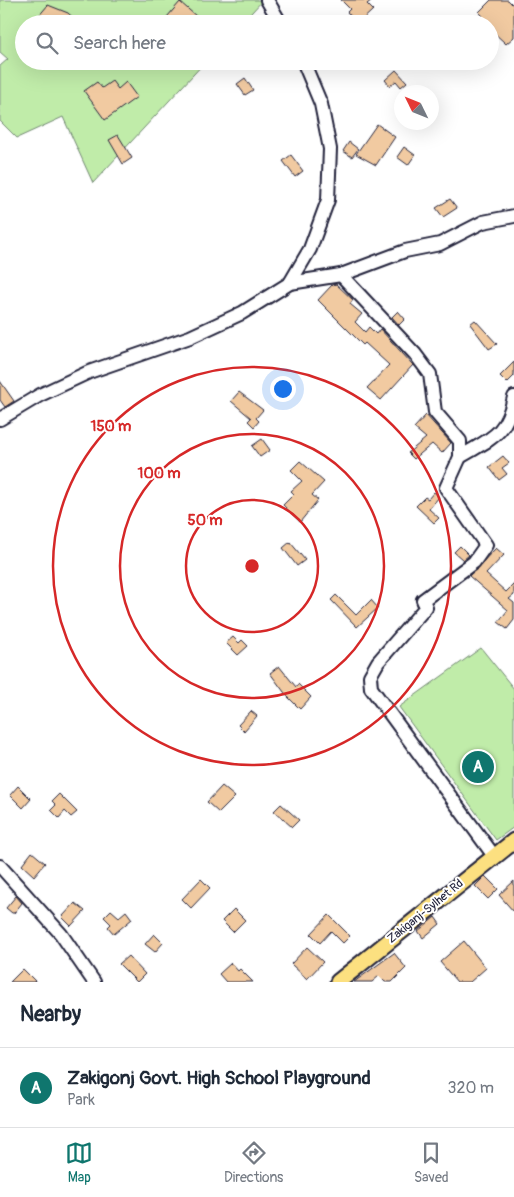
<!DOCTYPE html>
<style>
body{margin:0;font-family:Pangolin,sans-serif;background:#f6f6f7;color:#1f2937}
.compass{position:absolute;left:394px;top:85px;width:45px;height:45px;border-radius:50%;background:#fff;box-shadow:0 5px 20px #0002;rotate:313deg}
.you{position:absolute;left:282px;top:388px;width:18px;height:18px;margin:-12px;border:4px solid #fff;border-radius:50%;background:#1a73e8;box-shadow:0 0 0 8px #1a73e833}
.badge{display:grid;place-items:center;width:32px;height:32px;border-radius:50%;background:#0f766e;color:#fff;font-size:16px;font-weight:700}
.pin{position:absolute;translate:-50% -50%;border:2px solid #fff;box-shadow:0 1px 5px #0006}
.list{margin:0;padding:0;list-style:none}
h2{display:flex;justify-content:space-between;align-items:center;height:65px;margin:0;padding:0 20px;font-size:21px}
h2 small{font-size:16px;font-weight:400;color:#747a83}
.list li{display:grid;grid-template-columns:32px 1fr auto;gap:15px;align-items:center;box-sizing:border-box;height:80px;padding:0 20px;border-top:1px solid #e0e1e3}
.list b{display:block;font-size:19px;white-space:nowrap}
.list p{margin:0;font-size:16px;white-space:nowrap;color:#747a83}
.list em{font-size:16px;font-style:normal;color:#747a83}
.icon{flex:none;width:28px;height:28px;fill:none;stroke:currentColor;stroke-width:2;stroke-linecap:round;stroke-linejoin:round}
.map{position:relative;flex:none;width:514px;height:982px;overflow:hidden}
.search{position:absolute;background:#fff;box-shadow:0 5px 20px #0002;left:15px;right:15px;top:15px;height:55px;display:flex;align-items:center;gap:12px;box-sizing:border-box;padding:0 18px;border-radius:28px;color:#747a83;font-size:19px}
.sheet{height:145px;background:#fff}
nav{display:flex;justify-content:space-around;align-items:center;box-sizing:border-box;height:70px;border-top:1px solid #e0e1e3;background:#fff;font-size:14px;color:#747a83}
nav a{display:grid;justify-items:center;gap:2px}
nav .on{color:#0f766e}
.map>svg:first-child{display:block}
.green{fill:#c0eca9;stroke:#718772}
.building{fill:#f1caa1;stroke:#22223b}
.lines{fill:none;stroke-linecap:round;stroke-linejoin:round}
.minor-casing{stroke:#22223b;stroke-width:16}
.major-casing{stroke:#22223b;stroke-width:19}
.minor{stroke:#fff;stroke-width:12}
.major{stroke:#fce080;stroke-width:15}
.ring{fill:none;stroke:#d62828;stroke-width:2.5}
.labels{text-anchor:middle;stroke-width:4;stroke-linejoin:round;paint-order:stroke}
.street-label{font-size:12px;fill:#22223b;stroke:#fff}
.centre{fill:#d62828;stroke:#fff;stroke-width:2.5}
.ring-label{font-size:15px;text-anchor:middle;font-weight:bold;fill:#d62828;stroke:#fff;stroke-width:4;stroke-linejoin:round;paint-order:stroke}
</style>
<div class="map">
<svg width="514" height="982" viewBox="0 0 514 982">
<rect width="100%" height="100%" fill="#fff"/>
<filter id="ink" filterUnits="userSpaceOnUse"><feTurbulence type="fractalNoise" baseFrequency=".02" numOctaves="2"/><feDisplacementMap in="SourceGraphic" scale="10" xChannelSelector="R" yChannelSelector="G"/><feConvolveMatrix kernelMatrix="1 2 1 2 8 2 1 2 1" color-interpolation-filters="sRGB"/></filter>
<g filter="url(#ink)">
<g class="green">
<polygon points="0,0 263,0 241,24 24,24 24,61 206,61 93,183 63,117 17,138 0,121 0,66 8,59 0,52"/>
<polygon points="481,648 514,689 514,827 496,840 399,707"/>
</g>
<g class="building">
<polygon points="341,0 372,0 367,4 373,10 358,24 347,12 350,9"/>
<polygon points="491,0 508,0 514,6 514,37 506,44 490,29 490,24 475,24 483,16 479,12"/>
<polygon points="180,2 205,24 161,24"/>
<polygon points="48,5 68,13 80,24 32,24"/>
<polygon points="396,70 407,82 401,87 396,81 390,86 385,80"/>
<polygon points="245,78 253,90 245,95 237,84"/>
<polygon points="112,81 118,89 126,82 137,97 105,120 84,91 97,82 102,88"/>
<polygon points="377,124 395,137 376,165 356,154"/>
<polygon points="118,135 132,158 123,164 109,140"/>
<polygon points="349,142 358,149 352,157 343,151"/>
<polygon points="404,147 415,155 408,165 397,157"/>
<polygon points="291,155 303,171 295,177 283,161"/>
<polygon points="450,199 457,208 443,217 436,208"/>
<polygon points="336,284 353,300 350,304 362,314 355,322 365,332 369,327 376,334 380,329 413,365 381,400 367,388 389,365 365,343 363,345 318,300 332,285"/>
<polygon points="398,311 405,319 399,325 392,317"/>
<polygon points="475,320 497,344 489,349 470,324"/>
<polygon points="514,362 514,376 507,383 500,376"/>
<polygon points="0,381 14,401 5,407 0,400"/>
<polygon points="239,392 263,410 256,418 259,421 254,427 248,421 251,418 231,401"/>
<polygon points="426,415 451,443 442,453 432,444 414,459 408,453 426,438 414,428"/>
<polygon points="262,439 270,450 260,457 252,446"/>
<polygon points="503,456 509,463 502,468 507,474 499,480 489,467"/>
<polygon points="300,461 324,482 312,495 318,500 300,522 283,505 294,494 291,491 302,481 291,470"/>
<polygon points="434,492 439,497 429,509 439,518 434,523 416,506 425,497 428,499"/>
<polygon points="290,542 305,560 297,566 283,548"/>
<polygon points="460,546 469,555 463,560 454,552"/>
<polygon points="496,548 504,555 486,574 506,592 514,584 514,595 509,599 514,603 514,620 507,629 498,622 508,610 469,576"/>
<polygon points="336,595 356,615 371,600 378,608 357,627 331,600"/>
<polygon points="233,637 239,643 242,640 248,646 238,655 226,643"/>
<polygon points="279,666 296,687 298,684 311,697 300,709 287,696 270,673"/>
<polygon points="251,711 257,716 244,731 238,725"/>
<polygon points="18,786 31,799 23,808 10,795"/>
<polygon points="222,786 235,797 219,813 207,802"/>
<polygon points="59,794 77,812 71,817 65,811 59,818 51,810 56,805 52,801"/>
<polygon points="281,804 299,820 292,827 274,811"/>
<polygon points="32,852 45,863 34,876 22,865"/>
<polygon points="485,876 498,889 488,899 475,886"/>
<polygon points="201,879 210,888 191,908 182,899"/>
<polygon points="514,881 514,912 499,895"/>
<polygon points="16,896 22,903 14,913 12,913 6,908"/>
<polygon points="75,903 85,911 71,926 62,917"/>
<polygon points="234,909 245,920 233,932 222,921"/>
<polygon points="111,910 119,917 126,911 132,919 114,934 108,927 111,924 104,917"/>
<polygon points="329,915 350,936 343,943 331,931 320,943 311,934"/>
<polygon points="435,917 440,924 423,938 418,931"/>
<polygon points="154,934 163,943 155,952 145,944"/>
<polygon points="464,941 486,968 470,982 457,982 440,962"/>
<polygon points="307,947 323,962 307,979 291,964"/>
<polygon points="394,953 406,968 392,982 385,982 379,976 372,982 354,982"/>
<polygon points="128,956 145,974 137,982 119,964"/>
<polygon points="231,963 238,971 240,969 253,982 226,982 219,974"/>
<polygon points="23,969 36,982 10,982"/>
</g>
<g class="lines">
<defs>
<g id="minor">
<polyline points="267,0 281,24"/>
<polyline points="341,275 415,354 430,374 435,412 460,441 460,457 446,488 486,545 474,562 423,600 426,607 378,662 370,676 371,688 494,856"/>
<polyline points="290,283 341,275 405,251 440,244 483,222 514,216"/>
<polyline points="0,419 40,395 89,372 190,337 242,313 290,283 310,249 328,200 330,149 321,104 303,61"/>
<path d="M460 457C491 438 506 436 514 397"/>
<polyline points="0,866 61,934 94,982"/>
</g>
<polyline id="major" points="338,982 514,841"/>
</defs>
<use href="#minor" class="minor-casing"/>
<use href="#major" class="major-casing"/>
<use href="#minor" class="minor"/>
<use href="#major" class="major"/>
</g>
</g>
<g class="ring">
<circle cx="252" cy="566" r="66"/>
<circle cx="252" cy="566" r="132"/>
<circle cx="252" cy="566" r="199"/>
</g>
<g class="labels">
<g class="street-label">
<text transform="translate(425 911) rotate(-39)" y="4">Zakiganj-Sylhet Rd</text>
</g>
</g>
<circle cx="252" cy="566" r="8" class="centre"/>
<g class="ring-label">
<text x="111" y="431">150 m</text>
<text x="159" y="478">100 m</text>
<text x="205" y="525">50 m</text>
</g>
</svg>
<svg class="compass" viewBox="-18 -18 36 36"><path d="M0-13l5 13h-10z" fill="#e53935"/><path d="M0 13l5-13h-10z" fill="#747a83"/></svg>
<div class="you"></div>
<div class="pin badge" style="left:478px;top:767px">A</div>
<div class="search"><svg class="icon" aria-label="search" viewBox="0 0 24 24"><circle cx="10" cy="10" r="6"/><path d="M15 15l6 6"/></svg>Search here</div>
</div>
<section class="sheet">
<h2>Nearby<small></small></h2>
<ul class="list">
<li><span class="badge">A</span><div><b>Zakigonj Govt. High School Playground</b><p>Park</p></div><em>320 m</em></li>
</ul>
</section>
<nav>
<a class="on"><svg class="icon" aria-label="map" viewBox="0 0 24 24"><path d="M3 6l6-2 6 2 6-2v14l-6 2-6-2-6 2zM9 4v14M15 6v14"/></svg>Map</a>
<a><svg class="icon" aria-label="directions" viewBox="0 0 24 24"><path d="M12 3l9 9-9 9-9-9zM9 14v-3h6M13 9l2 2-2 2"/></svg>Directions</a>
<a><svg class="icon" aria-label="saved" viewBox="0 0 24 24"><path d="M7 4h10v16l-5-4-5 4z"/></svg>Saved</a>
</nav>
